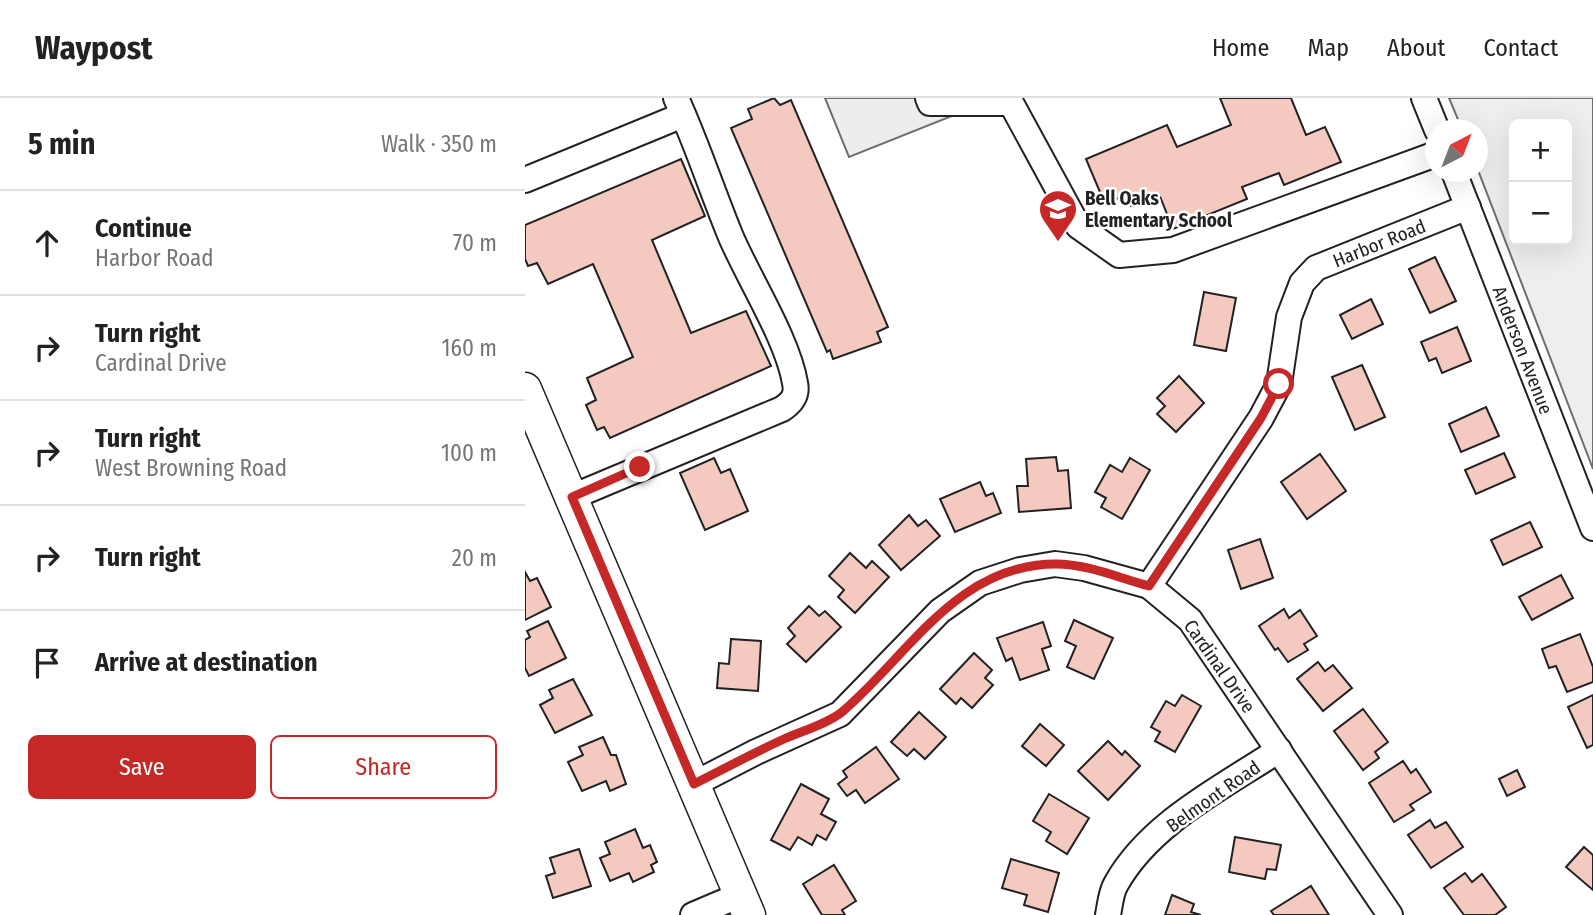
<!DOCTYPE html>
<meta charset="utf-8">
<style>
body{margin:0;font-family:"Fira Sans Condensed",sans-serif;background:#f6f6f6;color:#222}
.controls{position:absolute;right:21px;top:21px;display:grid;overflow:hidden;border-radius:10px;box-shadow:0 7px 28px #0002}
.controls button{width:63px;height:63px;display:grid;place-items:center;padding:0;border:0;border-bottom:2px solid #e0e0e0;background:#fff;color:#222;font:35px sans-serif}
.compass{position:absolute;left:900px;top:21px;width:63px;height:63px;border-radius:50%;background:#fff;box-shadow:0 7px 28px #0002;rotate:42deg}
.stop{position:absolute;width:21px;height:21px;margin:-16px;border:5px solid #c62828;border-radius:50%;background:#fff}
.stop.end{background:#c62828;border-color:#fff;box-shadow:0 2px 7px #0008}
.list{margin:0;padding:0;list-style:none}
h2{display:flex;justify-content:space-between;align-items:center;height:91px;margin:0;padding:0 28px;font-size:30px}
h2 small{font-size:23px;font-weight:400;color:#767676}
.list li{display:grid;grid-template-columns:46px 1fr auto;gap:21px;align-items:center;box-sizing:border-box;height:105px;padding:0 28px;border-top:2px solid #e0e0e0}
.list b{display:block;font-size:26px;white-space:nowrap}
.list p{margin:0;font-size:23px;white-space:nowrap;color:#767676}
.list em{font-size:23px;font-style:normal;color:#767676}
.actions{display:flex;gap:14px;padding:21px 28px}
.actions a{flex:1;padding:16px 0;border:2px solid #c62828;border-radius:10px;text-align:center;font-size:24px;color:#c62828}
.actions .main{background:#c62828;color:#fff}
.icon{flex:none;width:38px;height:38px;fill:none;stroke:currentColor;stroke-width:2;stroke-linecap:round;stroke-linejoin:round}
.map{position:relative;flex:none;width:1068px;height:817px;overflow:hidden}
header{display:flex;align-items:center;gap:42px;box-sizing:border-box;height:98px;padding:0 35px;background:#fff;border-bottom:2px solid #e0e0e0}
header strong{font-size:33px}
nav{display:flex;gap:38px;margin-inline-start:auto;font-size:24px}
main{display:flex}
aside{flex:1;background:#fff}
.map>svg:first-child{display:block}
.green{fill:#eee;stroke:#6f6f6f;stroke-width:2;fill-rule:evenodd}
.parking{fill:#ededed;stroke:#6f6f6f;stroke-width:2}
.building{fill:#f3c9c0;stroke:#222;stroke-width:2}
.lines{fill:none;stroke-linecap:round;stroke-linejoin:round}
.minor-casing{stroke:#222;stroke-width:28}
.major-casing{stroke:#222;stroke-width:35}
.minor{stroke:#fff;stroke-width:24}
.major{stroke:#fff;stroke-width:32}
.route{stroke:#c62828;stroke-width:9}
.labels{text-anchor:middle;stroke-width:5;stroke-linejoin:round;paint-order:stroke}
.poi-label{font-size:19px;font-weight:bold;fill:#222;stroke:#fff;text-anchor:start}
.street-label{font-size:19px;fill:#222;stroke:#fff}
</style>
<header>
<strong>Waypost</strong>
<nav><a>Home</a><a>Map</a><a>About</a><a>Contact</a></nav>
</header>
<main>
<aside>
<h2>5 min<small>Walk · 350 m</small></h2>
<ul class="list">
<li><svg class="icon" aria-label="ahead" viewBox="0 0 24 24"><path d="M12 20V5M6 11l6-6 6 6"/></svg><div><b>Continue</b><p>Harbor Road</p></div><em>70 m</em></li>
<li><svg class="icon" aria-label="right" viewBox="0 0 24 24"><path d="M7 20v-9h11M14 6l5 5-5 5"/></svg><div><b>Turn right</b><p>Cardinal Drive</p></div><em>160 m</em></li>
<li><svg class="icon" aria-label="right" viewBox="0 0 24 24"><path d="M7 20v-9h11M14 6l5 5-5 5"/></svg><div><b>Turn right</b><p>West Browning Road</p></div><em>100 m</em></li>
<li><svg class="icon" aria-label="right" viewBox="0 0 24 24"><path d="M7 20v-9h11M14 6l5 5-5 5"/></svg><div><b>Turn right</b></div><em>20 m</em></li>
<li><svg class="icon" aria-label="arrive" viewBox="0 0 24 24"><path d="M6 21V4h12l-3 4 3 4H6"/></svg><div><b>Arrive at destination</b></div></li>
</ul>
<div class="actions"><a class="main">Save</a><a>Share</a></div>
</aside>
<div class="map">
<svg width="1068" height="817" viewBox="0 0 1068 817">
<rect width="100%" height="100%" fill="#fff"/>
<path class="green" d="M924 0H1068V371L953 72V32L937 31ZM989 26H1042V142H989Z"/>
<polygon class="parking" points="300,0 437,0 442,12 324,59"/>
<g class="building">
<polygon points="249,0 255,7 266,2 363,229 352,234 356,244 308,261 305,252 302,254 206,30 227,21 223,11"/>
<polygon points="695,0 766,0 781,37 800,29 816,64 759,87 754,75 717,89 722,101 648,131 634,96 606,108 602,96 580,106 561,61 642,27 652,49 706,27"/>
<polygon points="156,61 180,118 127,142 166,235 221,213 246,268 85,340 79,329 72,332 61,307 71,302 62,280 108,259 68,166 23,186 12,165 3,168 0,161 0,127"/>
<polygon points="910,159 931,203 905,215 884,171"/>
<polygon points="679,194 711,200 701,253 669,247"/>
<polygon points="846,201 858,226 827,241 815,217"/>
<polygon points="932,229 946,263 917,275 911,260 904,263 896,244"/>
<polygon points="837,267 860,319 830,332 807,279"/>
<polygon points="654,278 679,305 651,334 632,316 640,308 632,300"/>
<polygon points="961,309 974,338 936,354 924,326"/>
<polygon points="979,355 990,379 951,396 940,372"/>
<polygon points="795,356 821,393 782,421 756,384"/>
<polygon points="531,359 533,373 543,372 546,410 494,414 492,388 503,388 501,361"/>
<polygon points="189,360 196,375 205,371 223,413 180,432 155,375"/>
<polygon points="605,360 625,372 597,421 576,409 581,400 570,394 585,367 597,374"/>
<polygon points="455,384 461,398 468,395 476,415 430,434 415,401"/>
<polygon points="384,417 393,428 401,422 415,438 376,472 354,447"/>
<polygon points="1005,424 1017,449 978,467 966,442"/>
<polygon points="735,441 748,480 716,491 703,452"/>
<polygon points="325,455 341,470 347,463 364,479 330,515 313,499 319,492 304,478"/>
<polygon points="0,474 5,483 12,480 26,509 0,522"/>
<polygon points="1036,477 1048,500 1007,522 994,499"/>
<polygon points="284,508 294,518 300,513 316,529 281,564 262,546 270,538 263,530"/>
<polygon points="759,511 764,520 775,512 792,538 779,546 783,552 763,564 753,550 750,552 734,528"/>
<polygon points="549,522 588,540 569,581 542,569 551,548 540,543"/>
<polygon points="23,523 41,560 4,578 0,570 0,542 5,539 2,533"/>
<polygon points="518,524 526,548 517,551 524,572 495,582 487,560 481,563 472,540"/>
<polygon points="1055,536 1068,569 1068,584 1042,594 1031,568 1024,570 1017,551"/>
<polygon points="206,541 236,543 233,593 192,590 194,565 204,566"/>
<polygon points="449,555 467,572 460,580 468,587 447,610 436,600 431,606 415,591"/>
<polygon points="793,564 800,573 808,567 827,590 798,613 772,581"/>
<polygon points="48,581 67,617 30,635 15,607 28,600 24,592"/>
<polygon points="657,597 676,608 650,654 630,643 635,634 626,629 641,603 650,608"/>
<polygon points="1068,597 1068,647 1062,650 1043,609"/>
<polygon points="838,611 863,644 850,654 854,660 838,672 809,633"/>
<polygon points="394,614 421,639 400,661 389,651 382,658 366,644"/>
<polygon points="515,626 539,647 521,668 497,648"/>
<polygon points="78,639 86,657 91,657 101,686 85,693 81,683 57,693 43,664 58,657 54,649"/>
<polygon points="583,643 597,657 600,653 615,668 583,702 553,673"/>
<polygon points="351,649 374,681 340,705 331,692 322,698 313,686 322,679 318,673"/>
<polygon points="878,663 886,675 891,671 906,694 885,707 889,712 869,724 844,685"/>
<polygon points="992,672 1000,689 982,698 974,681"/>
<polygon points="276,686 304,701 296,716 311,724 301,742 292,737 287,747 273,739 265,752 246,742"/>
<polygon points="524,696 564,720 542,756 521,743 526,734 508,723"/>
<polygon points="905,722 910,730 921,724 938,749 906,770 883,737"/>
<polygon points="110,731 118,750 125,747 132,764 126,767 129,774 108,784 104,775 85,783 75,760 85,756 80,744"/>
<polygon points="710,739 756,747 751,772 742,771 740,781 704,774"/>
<polygon points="1059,749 1068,757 1068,792 1041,769"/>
<polygon points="54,751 66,788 28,800 21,778 30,775 25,760"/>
<polygon points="486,761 534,775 523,814 499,807 502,797 477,790"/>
<polygon points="309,767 331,803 317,812 320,817 297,817 278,786"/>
<polygon points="940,775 947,784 957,776 981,809 970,817 939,817 919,790"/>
<polygon points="786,788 804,817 749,817 746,813"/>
<polygon points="647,797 669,806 666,814 676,817 640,817"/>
</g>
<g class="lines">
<defs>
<g id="minor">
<polyline points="403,0 405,5 486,5 553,128 594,157 648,152 911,56"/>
<polyline points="899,0 912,32"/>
<polyline points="929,74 1068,430"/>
<polyline points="0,82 158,17"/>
<path d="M47 399 257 311C266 305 273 298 270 285 263 242 224 181 206 139 187 93 172 46 151 0"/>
<polyline points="624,488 736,320 754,286 764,219 777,185 791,170 943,109"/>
<polyline points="169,686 231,654 315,616 415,513 455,485 495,472 530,466 559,470 624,488 665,522 865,817"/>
<polyline points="168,817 215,797"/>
<path d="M583 817C585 807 586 794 591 786 625 725 698 689 754 652"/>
</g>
<polyline id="major" points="0,291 224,817"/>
</defs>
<use href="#minor" class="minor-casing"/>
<use href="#major" class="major-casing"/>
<use href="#minor" class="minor"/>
<use href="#major" class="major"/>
</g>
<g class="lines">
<path class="route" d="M115 369 47 399 169 686C199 671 228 655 259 641 277 633 302 626 317 614 384 557 432 466 531 466 562 466 594 480 624 488L736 320 754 286"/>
</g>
<defs>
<symbol id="school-pin" viewBox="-11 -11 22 30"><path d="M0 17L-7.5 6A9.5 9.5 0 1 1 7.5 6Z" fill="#c62828" stroke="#fff"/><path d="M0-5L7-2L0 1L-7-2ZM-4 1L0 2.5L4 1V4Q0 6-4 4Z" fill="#fff"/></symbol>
</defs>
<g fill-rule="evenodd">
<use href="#school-pin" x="511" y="89" width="44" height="60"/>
</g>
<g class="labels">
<g class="poi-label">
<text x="560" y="107">Bell Oaks<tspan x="560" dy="22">Elementary School</tspan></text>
</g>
<g class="street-label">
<text transform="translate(854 145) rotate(-22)" y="7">Harbor Road</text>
<text transform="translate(998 252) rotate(69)" y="7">Anderson Avenue</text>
<text transform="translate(695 568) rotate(55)" y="7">Cardinal Drive</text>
<text transform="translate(688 698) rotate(-35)" y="7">Belmont Road</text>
</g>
</g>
</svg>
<div class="controls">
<button>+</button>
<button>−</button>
</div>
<svg class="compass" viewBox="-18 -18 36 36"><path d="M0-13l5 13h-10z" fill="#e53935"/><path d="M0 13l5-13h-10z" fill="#767676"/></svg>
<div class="stop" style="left:754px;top:286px"></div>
<div class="stop end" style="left:115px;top:369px"></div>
</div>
</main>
